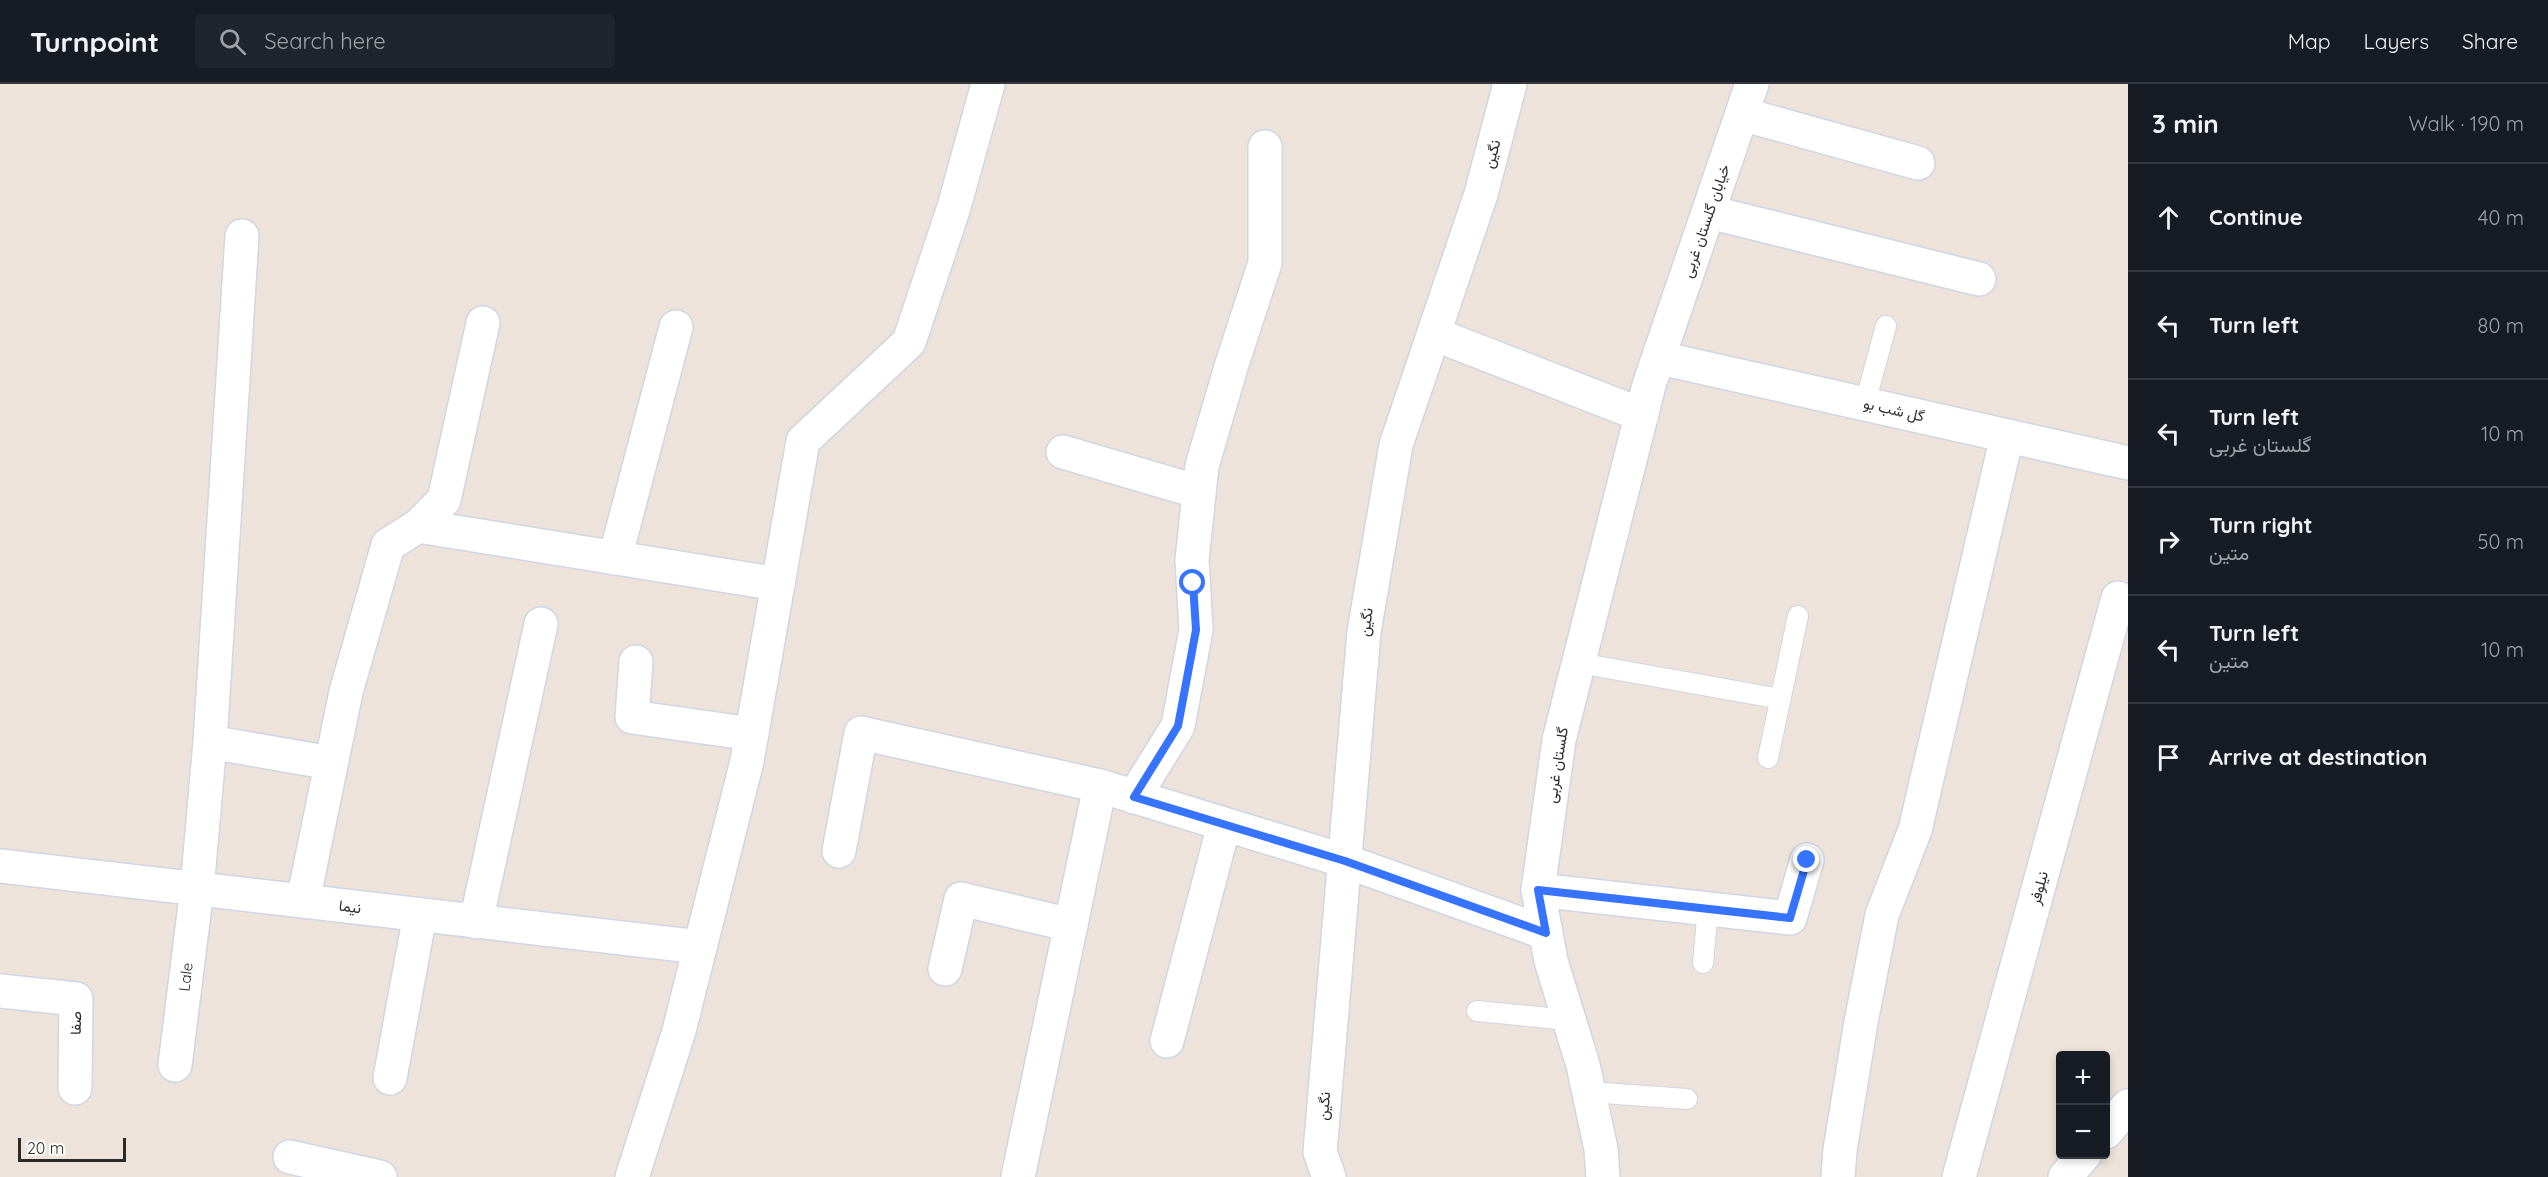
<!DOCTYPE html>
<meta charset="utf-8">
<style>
body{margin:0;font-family:Quicksand,Vazirmatn,sans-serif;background:#20242c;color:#f1f3f6}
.controls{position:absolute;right:18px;bottom:18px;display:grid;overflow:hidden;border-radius:6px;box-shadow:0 3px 9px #0003}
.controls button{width:54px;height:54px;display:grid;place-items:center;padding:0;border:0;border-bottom:2px solid #363941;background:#171b24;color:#f1f3f6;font:30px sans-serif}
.scale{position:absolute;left:18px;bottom:15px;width:108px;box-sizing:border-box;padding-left:6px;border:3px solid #2a2a2a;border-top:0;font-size:16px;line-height:21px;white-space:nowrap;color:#2a2a2a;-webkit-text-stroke:4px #fff;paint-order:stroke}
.stop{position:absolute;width:18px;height:18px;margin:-14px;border:4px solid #3673ff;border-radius:50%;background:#fff}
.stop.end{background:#3673ff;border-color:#fff;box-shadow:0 2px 6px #0008}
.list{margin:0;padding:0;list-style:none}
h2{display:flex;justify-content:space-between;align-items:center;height:78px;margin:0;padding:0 24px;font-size:26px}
h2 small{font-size:20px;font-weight:400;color:#9ea1a6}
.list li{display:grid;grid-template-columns:39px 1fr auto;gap:18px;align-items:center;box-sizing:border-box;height:108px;padding:0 24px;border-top:2px solid #363941}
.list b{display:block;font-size:22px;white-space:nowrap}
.list p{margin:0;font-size:20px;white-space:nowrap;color:#9ea1a6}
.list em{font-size:20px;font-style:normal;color:#9ea1a6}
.icon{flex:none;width:33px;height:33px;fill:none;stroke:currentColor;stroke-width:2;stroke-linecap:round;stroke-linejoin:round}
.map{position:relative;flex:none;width:2128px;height:1093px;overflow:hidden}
header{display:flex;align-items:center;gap:36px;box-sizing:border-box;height:84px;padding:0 30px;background:#171b24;border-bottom:2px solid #363941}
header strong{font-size:28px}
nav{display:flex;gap:33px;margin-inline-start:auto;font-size:21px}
.search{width:420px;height:54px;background:#20242c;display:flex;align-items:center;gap:15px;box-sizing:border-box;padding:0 21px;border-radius:6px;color:#9ea1a6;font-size:22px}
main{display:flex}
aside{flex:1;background:#171b24}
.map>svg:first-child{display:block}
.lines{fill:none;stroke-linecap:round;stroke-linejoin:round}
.service-casing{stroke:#cfd6e4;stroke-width:22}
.minor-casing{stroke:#cfd6e4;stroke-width:36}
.tertiary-casing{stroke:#cfd6e4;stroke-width:36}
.service{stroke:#fff;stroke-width:20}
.minor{stroke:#fff;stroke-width:33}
.tertiary{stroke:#fff;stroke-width:33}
.route{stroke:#3673ff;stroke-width:8}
.labels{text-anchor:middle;stroke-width:4.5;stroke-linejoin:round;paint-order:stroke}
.street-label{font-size:15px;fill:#2a2a2a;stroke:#fff}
</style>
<header>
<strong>Turnpoint</strong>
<div class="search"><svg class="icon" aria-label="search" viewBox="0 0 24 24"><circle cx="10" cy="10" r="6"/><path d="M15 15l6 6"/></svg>Search here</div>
<nav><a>Map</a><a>Layers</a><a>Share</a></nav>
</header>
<main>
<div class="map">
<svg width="2128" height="1093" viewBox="0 0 2128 1093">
<rect width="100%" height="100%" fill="#ede3da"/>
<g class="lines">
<defs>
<g id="service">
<polyline points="1865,319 1886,242"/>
<polyline points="1579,579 1781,615"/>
<polyline points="1768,674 1798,532"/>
<polyline points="1703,879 1708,825"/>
<polyline points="1477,927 1569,936"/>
<polyline points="1589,1008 1687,1015"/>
</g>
<g id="minor">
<polyline points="1742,30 1918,79"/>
<polyline points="1709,128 1979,195"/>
<polyline points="1434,250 1642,331"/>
<polyline points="1660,274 2128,379"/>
<polyline points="1063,368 1199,408"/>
<polyline points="418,442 778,500"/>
<polyline points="615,474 676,243"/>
<polyline points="636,578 632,633 752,650"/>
<polyline points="210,658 331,679"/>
<polyline points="1134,713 1178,642 1196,546 1192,476 1202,382 1231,283 1265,179 1265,63"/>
<polyline points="839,767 861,649 1100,702 1345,777 1546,849"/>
<polyline points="0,782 700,863"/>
<polyline points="1538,806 1790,834 1807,776"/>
<polyline points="303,817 346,608 388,461 418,442 444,416 483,239"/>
<polyline points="476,838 541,540"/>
<polyline points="945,885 961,815 1071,841"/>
<polyline points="0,907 76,915 75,1004"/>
<polyline points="1167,957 1224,741"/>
<polyline points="175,981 197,805 210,658 242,152"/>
<polyline points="390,994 420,831"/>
<polyline points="290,1073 380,1093"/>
<polyline points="632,1093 679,947 747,677 803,357 909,258 954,123 988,0"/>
<polyline points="1018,1093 1100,702"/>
<polyline points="1329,1093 1320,1068 1364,548 1396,361 1481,110 1510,0"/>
<polyline points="1838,1093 1840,1066 1861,938 1882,831 1915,746 2007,352"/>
<polyline points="1959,1093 2118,514"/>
</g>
<g id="tertiary">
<polyline points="2106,1048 2128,1022"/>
<polyline points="1603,1093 1601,1065 1583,981 1551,877 1538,806 1559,656 1649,301 1752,0"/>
<polyline points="2065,1093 2085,1070"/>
</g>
</defs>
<use href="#service" class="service-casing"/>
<use href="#minor" class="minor-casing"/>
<use href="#tertiary" class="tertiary-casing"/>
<use href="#service" class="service"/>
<use href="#minor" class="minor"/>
<use href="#tertiary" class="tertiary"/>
</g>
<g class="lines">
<polyline class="route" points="1193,499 1196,546 1178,642 1134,713 1345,777 1546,849 1538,806 1790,834 1807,776"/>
</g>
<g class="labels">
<g class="street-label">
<text transform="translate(1492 70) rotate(-75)" y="5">نگین</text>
<text transform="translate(1706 137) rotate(-71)" y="5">خیابان گلستان غربی</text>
<text transform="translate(1894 326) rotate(13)" y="5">گل شب بو</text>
<text transform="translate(1366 538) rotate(-82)" y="5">نگین</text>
<text transform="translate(1557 681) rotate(-81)" y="5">گلستان غربی</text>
<text transform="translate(2039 804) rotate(-75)" y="5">نیلوفر</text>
<text transform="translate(350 823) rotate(7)" y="5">نیما</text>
<text transform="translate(186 893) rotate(-83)" y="5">Lale</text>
<text transform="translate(76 939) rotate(-89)" y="5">صفا</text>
<text transform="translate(1324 1022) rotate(-85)" y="5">نگین</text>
</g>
</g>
</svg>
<div class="controls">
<button>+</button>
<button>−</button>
</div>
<div class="scale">20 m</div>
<div class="stop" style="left:1193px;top:499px"></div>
<div class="stop end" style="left:1807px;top:776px"></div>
</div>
<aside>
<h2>3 min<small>Walk · 190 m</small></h2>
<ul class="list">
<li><svg class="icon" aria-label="ahead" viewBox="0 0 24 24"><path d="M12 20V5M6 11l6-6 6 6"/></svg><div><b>Continue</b></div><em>40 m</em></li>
<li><svg class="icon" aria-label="left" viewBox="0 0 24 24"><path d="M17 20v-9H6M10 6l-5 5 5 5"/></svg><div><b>Turn left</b></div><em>80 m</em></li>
<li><svg class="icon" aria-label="left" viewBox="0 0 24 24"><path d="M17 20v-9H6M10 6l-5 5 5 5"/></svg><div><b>Turn left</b><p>گلستان غربی</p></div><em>10 m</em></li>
<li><svg class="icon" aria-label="right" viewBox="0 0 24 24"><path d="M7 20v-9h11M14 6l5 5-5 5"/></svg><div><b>Turn right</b><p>متین</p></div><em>50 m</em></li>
<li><svg class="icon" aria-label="left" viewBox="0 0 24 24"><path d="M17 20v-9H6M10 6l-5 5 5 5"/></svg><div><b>Turn left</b><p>متین</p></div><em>10 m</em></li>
<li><svg class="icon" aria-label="arrive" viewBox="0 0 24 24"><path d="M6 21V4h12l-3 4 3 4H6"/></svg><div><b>Arrive at destination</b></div></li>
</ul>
</aside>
</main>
